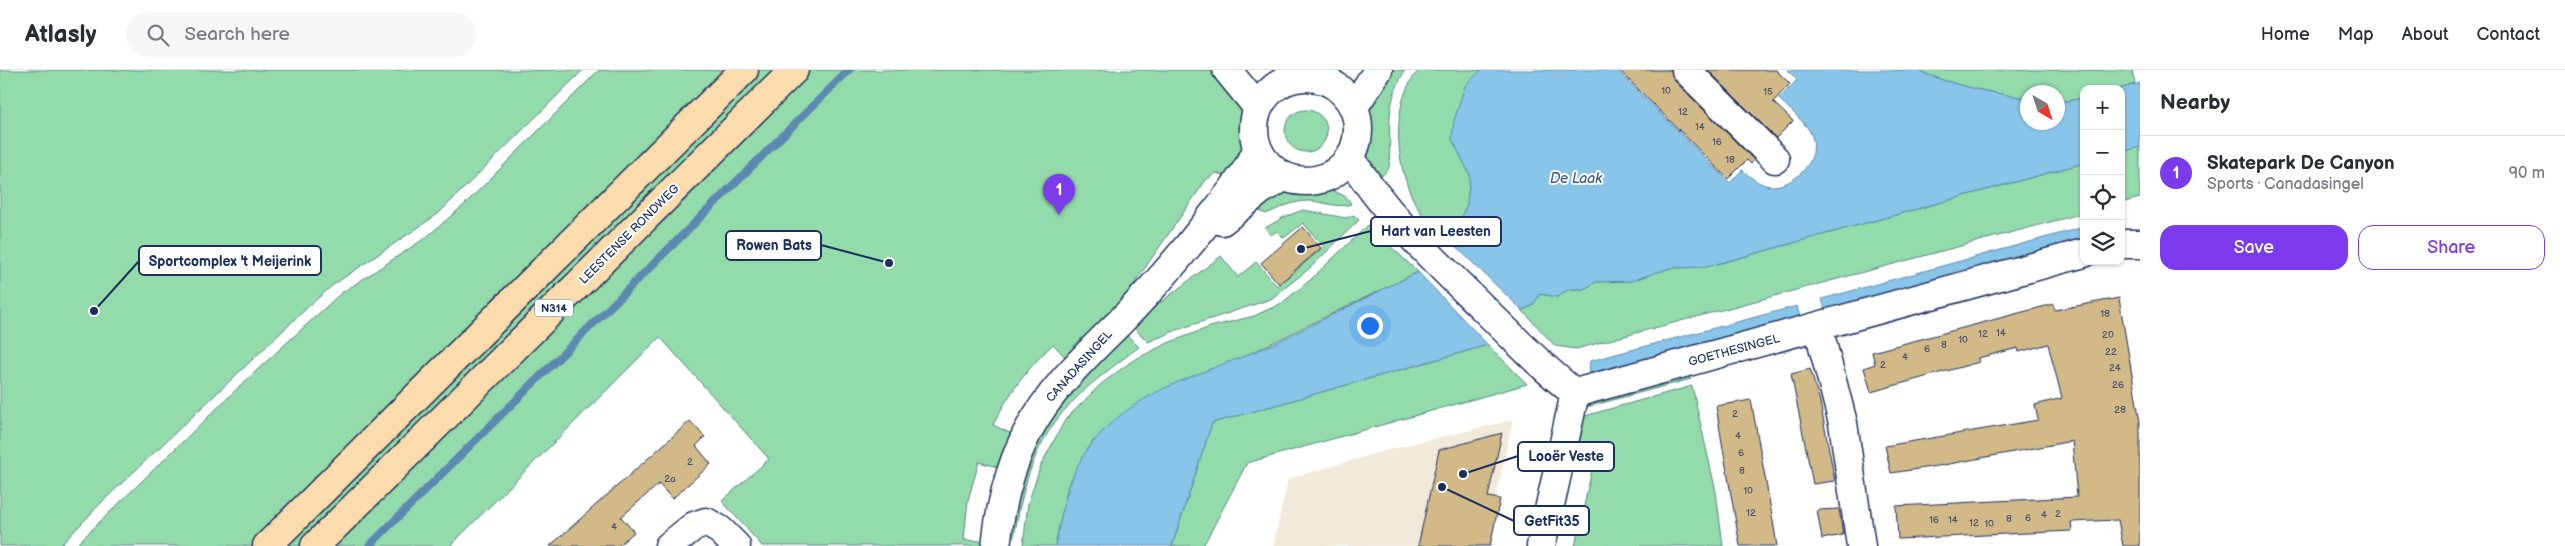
<!DOCTYPE html>
<meta charset="utf-8">
<style>
body{margin:0;font-family:"Balsamiq Sans",sans-serif;background:#f7f7f7;color:#2b2b33}
.controls{position:absolute;right:15px;top:15px;display:grid;overflow:hidden;border-radius:10px;box-shadow:0 1px 4px #0004}
.controls button{width:45px;height:45px;display:grid;place-items:center;padding:0;border:0;border-bottom:1px solid #e1e1e2;background:#fff;color:#2b2b33;font:25px sans-serif}
.compass{position:absolute;left:2020px;top:15px;width:45px;height:45px;border-radius:50%;background:#fff;box-shadow:0 1px 4px #0004;rotate:141deg}
.you{position:absolute;left:1369px;top:255px;width:18px;height:18px;margin:-12px;border:4px solid #fff;border-radius:50%;background:#1a73e8;box-shadow:0 0 0 8px #1a73e833}
.badge{display:grid;place-items:center;width:32px;height:32px;border-radius:50%;background:#7c3aed;color:#fff;font-size:16px;font-weight:700}
.pin{position:absolute;translate:-50% -41px;filter:drop-shadow(0 1px 2px #0008)}
.pin::after{content:'';position:absolute;top:26px;width:18px;height:15px;background:inherit;clip-path:polygon(0 0,100% 0,50% 100%)}
.list{margin:0;padding:0;list-style:none}
h2{display:flex;justify-content:space-between;align-items:center;height:65px;margin:0;padding:0 20px;font-size:21px}
h2 small{font-size:16px;font-weight:400;color:#7c7c81}
.list li{display:grid;grid-template-columns:32px 1fr auto;gap:15px;align-items:center;box-sizing:border-box;height:75px;padding:0 20px;border-top:1px solid #e1e1e2}
.list b{display:block;font-size:19px;white-space:nowrap}
.list p{margin:0;font-size:16px;white-space:nowrap;color:#7c7c81}
.list em{font-size:16px;font-style:normal;color:#7c7c81}
.actions{display:flex;gap:10px;padding:15px 20px}
.actions a{flex:1;padding:11px 0;border:1px solid #7c3aed;border-radius:15px;text-align:center;font-size:18px;color:#7c3aed}
.actions .main{background:#7c3aed;color:#fff}
.icon{flex:none;width:28px;height:28px;fill:none;stroke:currentColor;stroke-width:2;stroke-linecap:round;stroke-linejoin:round}
.map{position:relative;flex:none;width:2140px;height:476px;overflow:hidden}
header{display:flex;align-items:center;gap:30px;box-sizing:border-box;height:70px;padding:0 25px;background:#fff;border-bottom:1px solid #e1e1e2}
header strong{font-size:24px}
nav{display:flex;gap:28px;margin-inline-start:auto;font-size:18px}
.search{width:350px;height:45px;background:#f7f7f7;display:flex;align-items:center;gap:12px;box-sizing:border-box;padding:0 18px;border-radius:28px;color:#7c7c81;font-size:19px}
main{display:flex}
aside{flex:1;background:#fff}
.map>svg:first-child{display:block}
.built{fill:#f1eadb}
.green{fill:#93dbaa;stroke:#578584}
.water{fill:#88c5e8;stroke:#5c89b1}
.lines{fill:none;stroke-linecap:round;stroke-linejoin:round}
.stream{stroke:#5c89b1;stroke-width:8}
.building{fill:#d1b988;stroke:#1b2f5e}
.street-casing{stroke:#1b2f5e;stroke-width:31}
.primary-casing{stroke:#1b2f5e;stroke-width:31}
.street{stroke:#fff;stroke-width:28}
.primary{stroke:#fcdcac;stroke-width:28}
.labels{text-anchor:middle;stroke-width:4;stroke-linejoin:round;paint-order:stroke}
.number-label{font-size:10px;fill:#485268}
.shield{fill:#fff;stroke:#5f6d8e;stroke-width:1}
.shield-label{font-size:11px;font-weight:bold;fill:#1b2f5e}
.street-label{font-size:12px;fill:#1b2f5e;stroke:#fff}
.water-label{font-size:14px;font-style:italic;fill:#3c5c87;stroke:#fff}
.leader{fill:none;stroke:#1b2f5e;stroke-width:2}
.callout-dot{fill:#1b2f5e;stroke:#fff;stroke-width:2}
.callout{fill:#fff;stroke:#1b2f5e;stroke-width:2}
.callout-label{font-size:14px;text-anchor:middle;font-weight:bold;fill:#1b2f5e}
</style>
<header>
<strong>Atlasly</strong>
<div class="search"><svg class="icon" aria-label="search" viewBox="0 0 24 24"><circle cx="10" cy="10" r="6"/><path d="M15 15l6 6"/></svg>Search here</div>
<nav><a>Home</a><a>Map</a><a>About</a><a>Contact</a></nav>
</header>
<main>
<div class="map">
<svg width="2140" height="476" viewBox="0 0 2140 476">
<rect width="100%" height="100%" fill="#fff"/>
<filter id="ink" filterUnits="userSpaceOnUse"><feTurbulence type="fractalNoise" baseFrequency=".02" numOctaves="2"/><feDisplacementMap in="SourceGraphic" scale="10" xChannelSelector="R" yChannelSelector="G"/><feConvolveMatrix kernelMatrix="1 2 1 2 8 2 1 2 1" color-interpolation-filters="sRGB"/></filter>
<g filter="url(#ink)">
<polygon class="built" points="1513,350 1485,476 1273,476 1288,409 1391,379"/>
<g class="green">
<polygon points="0,0 583,0 438,144 333,215 309,236 103,431 60,476 0,476"/>
<polygon points="599,0 732,0 256,476 75,476 242,314 340,224 424,169 463,136"/>
<polygon points="755,0 783,0 304,476 278,476"/>
<path d="M806 0H1216L1241 27 1247 57 1244 86 1230 108 1216 103 1206 110 1122 231 1066 288 1053 274C1028 298 1008 324 993 355L1012 364 998 397 979 392 968 430 964 470 984 471V476H762L722 431 769 389 660 267 450 476H328Z"/>
<path d="M1388 0H1405C1383 39 1392 57 1389 98L1379 109C1375 103 1368 96 1365 89 1354 57 1373 27 1388 0Z"/>
<path d="M1419 0H1481L1465 16 1452 69 1470 105 1467 135 1450 171C1441 163 1430 154 1422 144 1396 109 1387 34 1419 0Z"/>
<path d="M1916 0H2132L2135 14 2119 19H2084V28L2067 31H2058V22H2028L2027 28C1990 23 1951 15 1916 0Z"/>
<circle cx="1306" cy="61" r="21"/>
<polygon points="2140,77 2140,128 2121,133 2121,82"/>
<polygon points="2084,93 2084,143 1591,275 1576,279 1555,276 1522,240 1532,236 1540,224 1557,227 1569,219 1584,219 1596,212 1631,211 1670,198 1706,197"/>
<path d="M1288 117C1304 118 1344 116 1351 134 1337 139 1323 131 1308 131 1293 131 1280 138 1266 144L1255 139Z"/>
<polygon points="1303,140 1346,148 1354,145 1359,150 1310,198 1271,229 1177,260 1148,272 1131,255 1221,186 1238,207 1256,192 1277,216 1324,177 1303,153 1284,168 1277,161 1271,165 1265,158 1284,147"/>
<polygon points="1368,155 1418,202 1251,283 1093,371 1068,415 1055,476 1023,476 1028,433 1041,395 1065,350 1101,314 1132,291 1168,273 1210,257 1254,246 1282,233 1309,211"/>
<path d="M1124 262 1139 277C1056 338 1032 364 1014 467H1008L1026 385 1066 322Z"/>
<polygon points="1488,275 1527,314 1247,393 1203,476 1172,476 1212,353"/>
<polygon points="1683,303 1691,309 1583,338 1586,333"/>
<polygon points="1692,316 1716,422 1723,476 1575,476 1594,391 1573,384 1581,347"/>
</g>
<g class="water">
<path d="M1481 0H1617L1730 113 1742 100C1749 106 1756 112 1765 115 1791 122 1825 89 1810 62 1803 50 1789 39 1779 29L1797 10 1788 0H1916C1951 15 1990 23 2027 28L2028 52H2058V31H2067L2084 28V93L1706 197 1670 198 1631 211 1596 212 1584 219H1569L1557 227 1540 224 1532 236 1522 240 1450 171 1467 135 1470 105 1452 69 1454 51 1465 16Z"/>
<polygon points="2140,13 2140,77 2121,82 2121,19 2119,19"/>
<polygon points="2084,157 2084,170 1825,239 1822,229"/>
<path d="M1418 202 1488 275 1212 353 1172 476H1055C1063 439 1068 401 1094 371 1140 315 1213 302 1275 273 1323 250 1370 225 1418 202Z"/>
<polygon points="1797,236 1800,248 1589,305 1590,291"/>
</g>
<g class="lines">
<polyline class="stream" points="369,476 849,0"/>
</g>
<g class="building">
<polygon points="1619,0 1671,0 1675,11 1754,90 1751,94 1747,90 1728,109"/>
<polygon points="1708,0 1776,0 1790,14 1773,32 1793,51 1776,68"/>
<polygon points="1303,157 1321,178 1279,214 1261,193"/>
<polygon points="2119,228 2140,352 2140,476 2123,476 2118,450 2071,452 2072,461 1898,469 1896,436 2077,427 2072,371 1944,395 1891,403 1885,376 2038,350 2035,335 2062,328 2048,274 2019,282 2018,278 1978,288 1979,292 1871,322 1864,298 1875,294 1872,282 2053,234 2055,240"/>
<polygon points="1810,299 1820,332 1835,411 1813,414 1791,304"/>
<polygon points="1751,330 1773,451 1777,476 1740,476 1722,373 1716,336"/>
<polygon points="690,351 705,367 696,376 711,394 672,429 659,414 621,447 634,462 618,476 550,476"/>
<polygon points="1502,363 1488,427 1500,429 1490,476 1418,476 1439,380"/>
<polygon points="1839,439 1843,465 1822,469 1817,440"/>
</g>
<g class="lines">
<defs>
<g id="street">
<polyline points="1227,0 1258,38"/>
<polyline points="1686,0 1775,89"/>
<circle cx="1306" cy="59" r="52"/>
<polyline points="1354,37 1378,0"/>
<path d="M1350 87C1384 143 1434 190 1480 235 1511 265 1541 297 1575 323"/>
<polyline points="1222,151 1261,120 1284,107"/>
<polyline points="2121,174 2140,174"/>
<polyline points="1818,257 1843,353 1861,476"/>
<polyline points="1575,323 2084,183"/>
<polyline points="669,476 694,456 706,452 720,460 736,476"/>
<path d="M996 476C1000 437 1009 399 1027 363 1049 320 1087 285 1121 251 1152 219 1181 186 1208 151 1226 128 1245 106 1257 80"/>
<polyline points="1541,476 1575,323"/>
</g>
<g id="primary">
<polyline points="267,476 744,0"/>
<polyline points="315,476 794,0"/>
</g>
</defs>
<use href="#street" class="street-casing"/>
<use href="#primary" class="primary-casing"/>
<use href="#street" class="street"/>
<use href="#primary" class="primary"/>
</g>
</g>
<g class="labels">
<g class="number-label">
<text x="1666" y="24">10</text>
<text x="1768" y="25">15</text>
<text x="1683" y="45">12</text>
<text x="1700" y="60">14</text>
<text x="1717" y="75">16</text>
<text x="1730" y="93">18</text>
<text x="2105" y="247">18</text>
<text x="2001" y="266">14</text>
<text x="1983" y="267">12</text>
<text x="2108" y="268">20</text>
<text x="1963" y="273">10</text>
<text x="1944" y="278">8</text>
<text x="1927" y="282">6</text>
<text x="2111" y="285">22</text>
<text x="1905" y="290">4</text>
<text x="1883" y="298">2</text>
<text x="2115" y="301">24</text>
<text x="2118" y="318">26</text>
<text x="2120" y="343">28</text>
<text x="1735" y="347">2</text>
<text x="1738" y="369">4</text>
<text x="1741" y="386">6</text>
<text x="690" y="395">2</text>
<text x="1742" y="404">8</text>
<text x="670" y="412">2a</text>
<text x="1748" y="424">10</text>
<text x="1751" y="446">12</text>
<text x="2058" y="447">2</text>
<text x="2044" y="448">4</text>
<text x="2028" y="451">6</text>
<text x="2009" y="452">8</text>
<text x="1934" y="453">16</text>
<text x="1953" y="453">14</text>
<text x="1974" y="456">12</text>
<text x="1989" y="457">10</text>
<text x="614" y="460">4</text>
</g>
<rect class="shield" x="535" y="229.5" width="38" height="17" rx="4"/>
<g class="shield-label">
<text x="554" y="242">N314</text>
</g>
<g class="street-label">
<text transform="translate(629 164) rotate(-45)" y="4">LEESTENSE RONDWEG</text>
<text transform="translate(1734 280) rotate(-15)" y="4">GOETHESINGEL</text>
<text transform="translate(1079 296) rotate(-48)" y="4">CANADASINGEL</text>
</g>
<g class="water-label">
<text x="1576" y="113">De Laak</text>
</g>
</g>
<path class="leader" d="M1301 179L1371 161M889 193L821 175M94 241L139 191M1463 404L1518 386M1442 417L1514 451"/>
<g class="callout-dot">
<circle cx="1301" cy="179" r="5"/>
<circle cx="889" cy="193" r="5"/>
<circle cx="94" cy="241" r="5"/>
<circle cx="1463" cy="404" r="5"/>
<circle cx="1442" cy="417" r="5"/>
</g>
<g class="callout">
<rect x="1371" y="147" width="130" height="29" rx="5"/>
<rect x="726" y="161" width="95" height="29" rx="5"/>
<rect x="139" y="176" width="182" height="29" rx="5"/>
<rect x="1518" y="372" width="96" height="29" rx="5"/>
<rect x="1514" y="436" width="75" height="29" rx="5"/>
</g>
<g class="callout-label">
<text x="1436" y="166">Hart van Leesten</text>
<text x="774" y="180">Rowen Bats</text>
<text x="230" y="196">Sportcomplex 't Meijerink</text>
<text x="1566" y="391">Looër Veste</text>
<text x="1552" y="456">GetFit35</text>
</g>
</svg>
<div class="controls">
<button>+</button>
<button>−</button>
<button><svg class="icon" aria-label="locate" viewBox="0 0 24 24"><circle cx="12" cy="12" r="6"/><path d="M12 2v4M12 18v4M2 12h4M18 12h4"/></svg></button>
<button><svg class="icon" aria-label="layers" viewBox="0 0 24 24"><path d="M12 4l9 5-9 5-9-5zM3 14l9 5 9-5"/></svg></button>
</div>
<svg class="compass" viewBox="-18 -18 36 36"><path d="M0-13l5 13h-10z" fill="#e53935"/><path d="M0 13l5-13h-10z" fill="#7c7c81"/></svg>
<div class="you"></div>
<div class="pin badge" style="left:1059px;top:145px">1</div>
</div>
<aside>
<h2>Nearby<small></small></h2>
<ul class="list">
<li><span class="badge">1</span><div><b>Skatepark De Canyon</b><p>Sports · Canadasingel</p></div><em>90 m</em></li>
</ul>
<div class="actions"><a class="main">Save</a><a>Share</a></div>
</aside>
</main>
